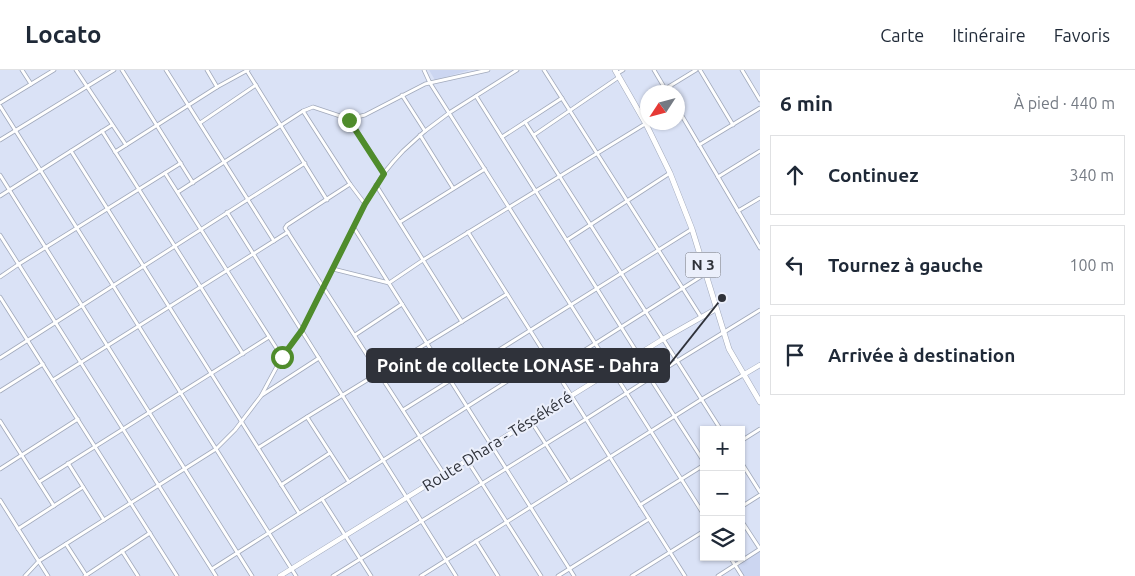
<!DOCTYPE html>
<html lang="fr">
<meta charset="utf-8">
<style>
body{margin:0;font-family:Ubuntu,sans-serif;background:#f2f2f3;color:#1f2937}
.controls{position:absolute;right:15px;bottom:15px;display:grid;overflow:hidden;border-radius:0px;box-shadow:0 1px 4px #0004}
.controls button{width:45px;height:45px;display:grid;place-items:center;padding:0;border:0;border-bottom:1px solid #e0e1e3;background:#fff;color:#1f2937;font:25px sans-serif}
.compass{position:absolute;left:640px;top:15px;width:45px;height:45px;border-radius:50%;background:#fff;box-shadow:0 1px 4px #0004;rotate:234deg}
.stop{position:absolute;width:15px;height:15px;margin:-11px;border:4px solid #4f8c2c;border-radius:50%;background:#fff}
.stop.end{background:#4f8c2c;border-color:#fff;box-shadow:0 1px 5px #0008}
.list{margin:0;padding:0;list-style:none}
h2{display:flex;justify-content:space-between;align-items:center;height:65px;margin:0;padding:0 20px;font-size:21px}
h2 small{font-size:16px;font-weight:400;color:#747a83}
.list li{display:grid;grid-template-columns:32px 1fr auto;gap:15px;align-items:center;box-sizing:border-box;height:80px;margin:0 10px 10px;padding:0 10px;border:1px solid #e0e1e3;border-radius:0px}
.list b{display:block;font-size:19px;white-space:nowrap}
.list em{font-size:16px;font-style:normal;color:#747a83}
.icon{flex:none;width:28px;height:28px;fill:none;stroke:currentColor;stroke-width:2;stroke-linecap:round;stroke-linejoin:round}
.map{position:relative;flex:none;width:760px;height:506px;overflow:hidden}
header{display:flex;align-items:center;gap:30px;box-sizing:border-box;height:70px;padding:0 25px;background:#fff;border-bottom:1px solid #e0e1e3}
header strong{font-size:24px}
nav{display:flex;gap:28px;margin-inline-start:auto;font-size:18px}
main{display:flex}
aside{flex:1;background:#fff}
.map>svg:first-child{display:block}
.built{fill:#ccd6f1}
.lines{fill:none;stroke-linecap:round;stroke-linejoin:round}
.street-casing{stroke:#a1a9bb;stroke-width:4.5}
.secondary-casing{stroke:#a1a9bb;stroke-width:5.5}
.primary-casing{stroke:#a1a9bb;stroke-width:6}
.street{stroke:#fff;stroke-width:3}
.secondary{stroke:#fff;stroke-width:4.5}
.primary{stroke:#fff;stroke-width:5}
.route{stroke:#4f8c2c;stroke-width:6}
.labels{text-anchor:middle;stroke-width:4;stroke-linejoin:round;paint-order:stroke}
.shield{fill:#ebeffb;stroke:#676b74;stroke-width:1}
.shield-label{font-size:15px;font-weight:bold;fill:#2f323a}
.street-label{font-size:16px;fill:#2f323a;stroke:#ebeffb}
.leader{fill:none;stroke:#2f323a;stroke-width:2}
.callout-dot{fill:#2f323a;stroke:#ebeffb;stroke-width:2}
.callout{fill:#2f323a;stroke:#2f323a;stroke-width:2}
.callout-label{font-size:18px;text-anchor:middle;font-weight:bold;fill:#fff}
</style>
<header>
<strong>Locato</strong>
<nav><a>Carte</a><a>Itinéraire</a><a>Favoris</a></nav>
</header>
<main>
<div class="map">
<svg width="760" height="506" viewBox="0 0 760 506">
<rect width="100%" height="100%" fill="#dae2f6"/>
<g class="built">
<polygon points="429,0 470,0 435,10"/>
<polygon points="760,481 760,506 744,506 738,495"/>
</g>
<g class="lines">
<defs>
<g id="street">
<polyline points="22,0 31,14"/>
<polyline points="76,0 126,75"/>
<polyline points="122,0 193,113"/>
<polyline points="166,0 274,171"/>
<polyline points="207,0 217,17"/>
<polyline points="424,0 430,13 704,445"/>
<polyline points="544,0 701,247"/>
<polyline points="654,0 667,22"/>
<polyline points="700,0 733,55"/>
<polyline points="742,0 760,30"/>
<polyline points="247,1 327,130"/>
<polyline points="618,3 623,0"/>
<polyline points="665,19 696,0"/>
<polyline points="402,25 425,61"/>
<polyline points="476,26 638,284"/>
<polyline points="0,33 54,0"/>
<polyline points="0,36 296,506"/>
<polyline points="678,39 760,178"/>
<polyline points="303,41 350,114 365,134"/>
<polyline points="349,49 384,103"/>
<polyline points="525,52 721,360"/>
<polyline points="200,53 256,15"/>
<polyline points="102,61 243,284"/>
<polyline points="420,65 453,118"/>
<polyline points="534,65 619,7"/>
<polyline points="502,67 562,28"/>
<polyline points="0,70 114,0"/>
<polyline points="699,75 760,38"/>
<polyline points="71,81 299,443"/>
<polyline points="115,82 217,17 248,0"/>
<polyline points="165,103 282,287"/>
<polyline points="0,105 252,506"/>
<polyline points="718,107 760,81"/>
<polyline points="350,114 287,155 285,158 444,404"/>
<polyline points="376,115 462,252"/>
<polyline points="178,122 303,41 313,37 349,49 365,45 425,14 488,0"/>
<polyline points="0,126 112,55"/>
<polyline points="738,141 760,128"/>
<polyline points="227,142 456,506"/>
<polyline points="400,152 485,99"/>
<polyline points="354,158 574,506"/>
<polyline points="468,162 685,506"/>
<polyline points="0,165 216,506"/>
<polyline points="567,170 670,103"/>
<polyline points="333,199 389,213 423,190 645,54"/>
<polyline points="0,207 19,194 181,93"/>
<polyline points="0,227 177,506"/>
<polyline points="355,265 402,234"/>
<polyline points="0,288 305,93"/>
<polyline points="555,299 705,204"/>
<polyline points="650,308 704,392"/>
<polyline points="53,310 288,162"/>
<polyline points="0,321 43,294"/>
<polyline points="262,325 319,288"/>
<polyline points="403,340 692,159"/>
<polyline points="307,347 349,412"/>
<polyline points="0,351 54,436"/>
<polyline points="531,351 570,412"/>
<polyline points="741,371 760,359"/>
<polyline points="258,378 307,347 507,224"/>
<polyline points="467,390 541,506"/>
<polyline points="741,392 760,422"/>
<polyline points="68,393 104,450"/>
<polyline points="0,399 78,349"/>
<polyline points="39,412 269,267"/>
<polyline points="281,415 330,383"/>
<polyline points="322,429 371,506"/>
<polyline points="0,430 48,506"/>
<polyline points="640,435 704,395"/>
<polyline points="741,437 760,425"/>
<polyline points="741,450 760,479"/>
<polyline points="18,459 83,417"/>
<polyline points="476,471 498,506"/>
<polyline points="66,474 86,505"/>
<polyline points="122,481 138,506"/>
<polyline points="730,487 742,506"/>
<polyline points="212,499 547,286"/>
<polyline points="25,506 39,491 216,379 235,360 261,326 282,287 302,260 365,134 384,103 393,92 403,81 425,61 449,43 517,0"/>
<polyline points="85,506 150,463"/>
<polyline points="333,506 586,349 677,291 760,240"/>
<polyline points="421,506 702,329 743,305"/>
<polyline points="558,506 649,449"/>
<polyline points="632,506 704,461"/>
<polyline points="718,506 760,479"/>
</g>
<g id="secondary">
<polyline points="743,305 760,295"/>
<polyline points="280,506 663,269 716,239"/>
</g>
<polyline id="primary" points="615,0 646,54 670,103 692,159 729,279 760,332"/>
</defs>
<use href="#street" class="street-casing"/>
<use href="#secondary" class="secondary-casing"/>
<use href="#primary" class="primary-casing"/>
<use href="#street" class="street"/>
<use href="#secondary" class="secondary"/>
<use href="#primary" class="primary"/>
</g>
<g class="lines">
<polyline class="route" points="282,287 302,260 365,134 384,104 349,50"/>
</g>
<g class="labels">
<rect class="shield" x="685.5" y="182.5" width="35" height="25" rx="4"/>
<g class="shield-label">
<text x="703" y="200">N 3</text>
</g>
<g class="street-label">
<text transform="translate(497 371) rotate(-32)" y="6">Route Dhara - Téssékéré</text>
</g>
</g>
<path class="leader" d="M722 228L669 295"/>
<circle class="callout-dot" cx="722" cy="228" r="5"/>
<rect class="callout" x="367" y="279" width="302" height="33" rx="5"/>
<g class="callout-label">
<text x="518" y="302">Point de collecte LONASE - Dahra</text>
</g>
</svg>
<div class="controls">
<button>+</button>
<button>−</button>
<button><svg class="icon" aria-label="layers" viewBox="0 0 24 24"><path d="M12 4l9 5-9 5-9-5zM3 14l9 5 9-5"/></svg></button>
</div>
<svg class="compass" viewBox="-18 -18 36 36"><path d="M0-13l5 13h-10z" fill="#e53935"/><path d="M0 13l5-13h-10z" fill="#747a83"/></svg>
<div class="stop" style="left:282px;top:287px"></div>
<div class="stop end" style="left:349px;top:50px"></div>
</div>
<aside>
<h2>6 min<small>À pied · 440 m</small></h2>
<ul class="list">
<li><svg class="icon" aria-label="ahead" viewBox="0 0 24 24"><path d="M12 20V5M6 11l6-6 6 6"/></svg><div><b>Continuez</b></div><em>340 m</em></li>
<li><svg class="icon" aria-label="left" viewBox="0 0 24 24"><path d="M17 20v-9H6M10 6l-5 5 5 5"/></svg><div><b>Tournez à gauche</b></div><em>100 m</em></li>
<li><svg class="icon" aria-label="arrive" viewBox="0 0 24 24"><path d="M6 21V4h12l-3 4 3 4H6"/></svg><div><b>Arrivée à destination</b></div></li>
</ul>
</aside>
</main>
